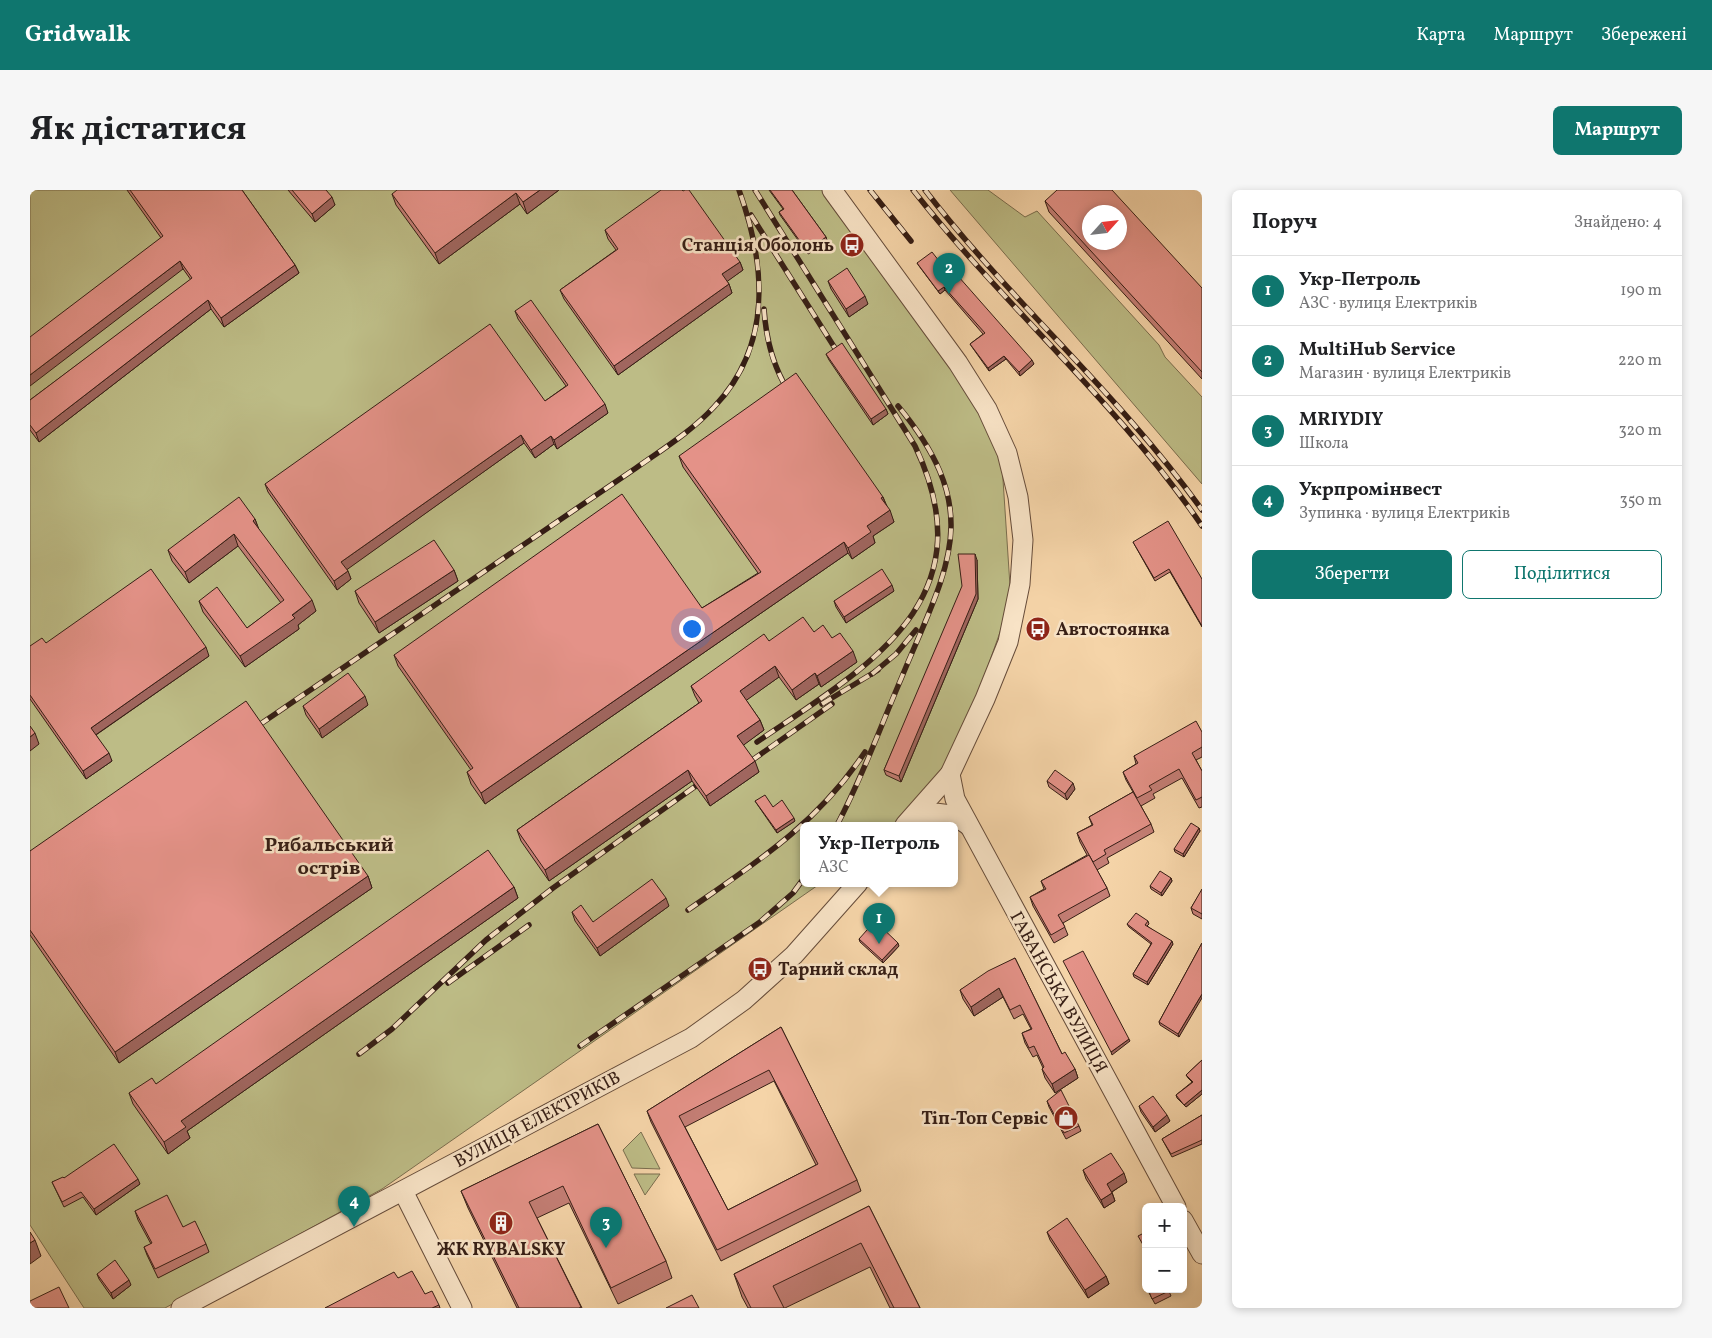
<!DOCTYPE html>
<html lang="uk">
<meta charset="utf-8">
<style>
body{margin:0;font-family:Vollkorn,serif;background:#f6f6f6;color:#202124}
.controls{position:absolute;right:15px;bottom:15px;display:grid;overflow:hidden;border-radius:8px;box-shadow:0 2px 8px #0003}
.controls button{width:45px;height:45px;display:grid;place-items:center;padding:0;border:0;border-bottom:1px solid #e0e0e0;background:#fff;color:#202124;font:25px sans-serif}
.compass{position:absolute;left:1052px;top:15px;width:45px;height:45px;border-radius:50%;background:#fff;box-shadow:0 2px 8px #0003;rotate:63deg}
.you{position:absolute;left:661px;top:438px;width:18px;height:18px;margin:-12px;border:4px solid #fff;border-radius:50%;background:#1a73e8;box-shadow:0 0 0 8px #1a73e833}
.badge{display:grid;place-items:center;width:32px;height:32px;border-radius:50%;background:#0f766e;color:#fff;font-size:16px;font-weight:700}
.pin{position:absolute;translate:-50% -41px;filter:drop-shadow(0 1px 2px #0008)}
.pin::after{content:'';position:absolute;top:26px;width:18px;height:15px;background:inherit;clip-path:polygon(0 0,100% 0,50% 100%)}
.popup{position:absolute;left:770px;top:632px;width:158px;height:65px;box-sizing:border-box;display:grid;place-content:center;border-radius:8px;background:#fff;filter:drop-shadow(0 1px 4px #0005);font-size:16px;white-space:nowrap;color:#757577}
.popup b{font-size:19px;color:#202124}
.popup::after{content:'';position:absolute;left:50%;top:100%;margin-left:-10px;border:10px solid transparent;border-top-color:#fff}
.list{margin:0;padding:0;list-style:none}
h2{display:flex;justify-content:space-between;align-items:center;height:65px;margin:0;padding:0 20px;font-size:21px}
h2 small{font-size:16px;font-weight:400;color:#757577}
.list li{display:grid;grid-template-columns:32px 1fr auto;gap:15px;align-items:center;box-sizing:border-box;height:70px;padding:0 20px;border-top:1px solid #e0e0e0}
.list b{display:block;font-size:19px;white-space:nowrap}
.list p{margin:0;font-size:16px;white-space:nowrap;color:#757577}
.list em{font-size:16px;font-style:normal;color:#757577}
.actions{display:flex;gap:10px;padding:15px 20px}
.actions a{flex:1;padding:11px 0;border:1px solid #0f766e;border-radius:8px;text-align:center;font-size:18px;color:#0f766e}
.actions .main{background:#0f766e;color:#fff}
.map{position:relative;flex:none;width:1172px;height:1118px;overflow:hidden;border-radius:8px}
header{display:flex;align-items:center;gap:30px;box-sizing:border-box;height:70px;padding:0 25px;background:#0f766e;color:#fff}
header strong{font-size:24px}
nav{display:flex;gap:28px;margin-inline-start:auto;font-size:18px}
.intro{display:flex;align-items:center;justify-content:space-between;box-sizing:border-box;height:120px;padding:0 30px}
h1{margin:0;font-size:35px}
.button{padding:12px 22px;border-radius:8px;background:#0f766e;color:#fff;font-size:18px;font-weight:700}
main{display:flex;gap:30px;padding:0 30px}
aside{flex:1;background:#fff;border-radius:8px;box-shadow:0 2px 8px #0003}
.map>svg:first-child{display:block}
.green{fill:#bdbc86;stroke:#7a6d4e}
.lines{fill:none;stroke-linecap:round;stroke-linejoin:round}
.minor-casing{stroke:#664c3a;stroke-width:21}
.minor{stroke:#f8e3c6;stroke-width:19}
.rail-casing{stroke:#361e15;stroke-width:5.5}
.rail{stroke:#f8e3c6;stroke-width:4;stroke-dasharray:11;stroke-linecap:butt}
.wall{fill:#c47e75;stroke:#361e15;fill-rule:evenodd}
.shaded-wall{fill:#a0665f;stroke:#361e15}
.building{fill:#e49288;stroke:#361e15;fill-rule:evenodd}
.labels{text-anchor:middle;stroke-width:5;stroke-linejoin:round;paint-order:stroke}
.poi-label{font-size:18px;font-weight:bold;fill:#361e15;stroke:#f8e3c6;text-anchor:end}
.street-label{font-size:18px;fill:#361e15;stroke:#f8e3c6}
.quarter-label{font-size:20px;font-weight:bold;fill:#361e15;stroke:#f8e3c6}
</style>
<header>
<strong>Gridwalk</strong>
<nav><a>Карта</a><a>Маршрут</a><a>Збережені</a></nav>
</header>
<div class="intro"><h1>Як дістатися</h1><a class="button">Маршрут</a></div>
<main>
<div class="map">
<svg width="1172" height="1118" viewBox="0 0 1172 1118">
<rect width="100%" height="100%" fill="#f5d4a8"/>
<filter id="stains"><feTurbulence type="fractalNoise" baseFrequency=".004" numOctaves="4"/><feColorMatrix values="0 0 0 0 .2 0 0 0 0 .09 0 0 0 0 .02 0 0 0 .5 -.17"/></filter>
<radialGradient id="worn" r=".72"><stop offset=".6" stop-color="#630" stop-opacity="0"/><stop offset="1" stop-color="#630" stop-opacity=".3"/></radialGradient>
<g class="green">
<polygon points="0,0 804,0 970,244 981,411 911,609 873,635 774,635 774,693 791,693 352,999 135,1118 54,1118 0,1035"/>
<polygon points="920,0 958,0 995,27 1007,21 1129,155 1135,167 1172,207 1172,294"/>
<polygon points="611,942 630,979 602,978 593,960"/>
<polygon points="604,984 630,984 615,1005"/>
</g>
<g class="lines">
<defs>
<g id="minor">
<polyline points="802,0 928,173 957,219 977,263 988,307 993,350 990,394 978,452 955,509 920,584 875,635"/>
<polyline points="920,584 925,609 1146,1017"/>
<path d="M880 632C902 620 918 620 938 635"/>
<polyline points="373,1001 432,1118"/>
<polyline points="1153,1030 1172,1064"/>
<polyline points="151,1118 661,848 714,810 764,765 828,693"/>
</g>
</defs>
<use href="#minor" class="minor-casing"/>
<use href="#minor" class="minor"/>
<defs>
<g id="rail">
<path d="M725 0 885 256C959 411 838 476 727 552"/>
<polyline points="840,0 881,51"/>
<path d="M883 0C974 116 1089 214 1172 336"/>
<path d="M895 0C981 112 1090 205 1172 320"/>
<polyline points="721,25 808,163"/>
<path d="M734 119C736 149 743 177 759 202"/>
<polyline points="842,484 866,464 886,440"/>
<polyline points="792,514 848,480"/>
<path d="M229 535 606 278C633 259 662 241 684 217 743 155 736 75 709 0"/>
<polyline points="721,571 802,514"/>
<path d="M807 635C832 588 850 538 871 489 917 377 957 323 868 216"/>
<path d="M658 720C727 672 787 634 835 562"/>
<polyline points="418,793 499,735"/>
<polyline points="550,856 730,732 763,703 774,688"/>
<polyline points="329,864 362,839 456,750 523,698 677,588"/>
</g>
</defs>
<use href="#rail" class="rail-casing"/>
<use href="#rail" class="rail"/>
</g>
<g class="wall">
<polygon points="97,0 212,0 265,75 269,83 194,137 181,119 9,252 0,240 0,210 161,90"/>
<polygon points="258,0 296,0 305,15 285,32"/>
<polygon points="529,0 497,24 490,14 409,74 366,15 362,4"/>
<polygon points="739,0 762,0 796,47 797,50 778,64 750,25 749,22 753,19"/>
<polygon points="1015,11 1172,98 1172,189 1019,22"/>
<polygon points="575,40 710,72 713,80 697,91 699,94 702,103 588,185 534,109 530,100 586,60 578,49"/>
<polygon points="887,73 924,90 1004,174 990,186 976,169 959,181 942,157 940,154 953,144 915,100 910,104 889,76"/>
<polygon points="798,91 838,114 819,127 801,99"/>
<polygon points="485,121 578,223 527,259 524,254 505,268 494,253 317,379 321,389 307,400 238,302 235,294 515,211 536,196 488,129"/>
<polygon points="796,164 856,219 858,224 843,235 799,170"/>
<polygon points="649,266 853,307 864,332 843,346 845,353 822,369 818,363 455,614 441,594 437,582 441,580 368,476 364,465 672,418 728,383 653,277"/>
<polygon points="225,329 229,340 286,421 268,435 269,439 215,477 173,422 169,411 217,438 251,413 208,356 159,393 142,371 138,360"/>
<polygon points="1103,352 1172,389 1172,437 1140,382 1125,391"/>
<polygon points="947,370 948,409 871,592 856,585 854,580"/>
<polygon points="424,380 428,391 349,443 329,413 325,401"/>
<polygon points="864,401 816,433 806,417 804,411"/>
<polygon points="784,442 802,448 827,472 791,497 789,494 766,510 749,487 716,510 730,530 734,540 713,555 729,582 680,616 662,591 519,691 491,651 487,640 669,513 665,506 661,496 739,451"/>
<polygon points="16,453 179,466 66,545 82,571 56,589 0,509 0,456"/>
<polygon points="338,515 292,548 276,525 273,516"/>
<polygon points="1172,542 1172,567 1166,570 1172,581 1172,617 1169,618 1152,588 1123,604 1125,608 1111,616 1121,634 1124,642 1077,668 1079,673 1067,680 1077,698 1080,706 1033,733 1038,745 1024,753 1003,716 1000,707 1014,699 1011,691 1057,665 1050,652 1047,643 1062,635 1059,627 1103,602 1096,590 1093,582 1106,574 1104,566"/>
<polygon points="1017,591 1045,599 1037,610 1019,597"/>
<polygon points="725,611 765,631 747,643 727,614"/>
<polygon points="1169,638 1170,641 1154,667 1145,662 1144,659"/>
<polygon points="0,661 338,686 342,698 89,873 0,745"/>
<polygon points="1141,688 1142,691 1132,706 1121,699 1120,696"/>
<polygon points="484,697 488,708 157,941 160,948 138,964 103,914 99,903 126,894"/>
<polygon points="1172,700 1172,729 1163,724 1161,718"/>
<polygon points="639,716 570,766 545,731 542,722 563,732"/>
<polygon points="1118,731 1119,734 1117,736 1143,754 1118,795 1104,787 1103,784 1121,754 1099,737 1097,734"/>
<polygon points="829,749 869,756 853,773 830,752"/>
<polygon points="1172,753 1149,847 1130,835 1129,832"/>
<polygon points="985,768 1032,864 1045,879 1048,888 1025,903 1015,888 1012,879 1013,878 1007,865 1003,867 995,853 992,843 1001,839 993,824 984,829 973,807 944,826 933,809 930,800"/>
<path d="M751 837 827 990 831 1001 691 1071 621 932 617 921ZM744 891 786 975 698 1020 655 937Z"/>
<polygon points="1172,870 1172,904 1156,917 1147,908 1146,905 1162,892 1158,888 1156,885"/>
<polygon points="1017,911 1049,936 1051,941 1036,949 1019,917"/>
<polygon points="1109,916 1140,931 1125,942 1111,922"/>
<polygon points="1172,925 1172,954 1142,967 1132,949"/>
<polygon points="568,934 636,1071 642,1088 588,1114 539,1013 507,1028 552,1118 487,1118 438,1018 431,1001"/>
<polygon points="1053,980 1097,992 1082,1002 1085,1011 1074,1018 1056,989"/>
<polygon points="34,988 110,994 66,1025 53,1007 34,1017 22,992"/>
<polygon points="839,1016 890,1118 860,1118 840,1077 755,1118 718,1118 712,1107 704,1084"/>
<polygon points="105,1021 153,1037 176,1054 179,1062 128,1088 117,1065 114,1057 121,1054 108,1030"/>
<polygon points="1017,1042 1076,1086 1079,1094 1058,1108 1020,1050"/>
<polygon points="67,1084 101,1095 83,1109 69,1089"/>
<polygon points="368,1088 395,1104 409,1115 410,1118 295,1118"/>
<polygon points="1117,1099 1138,1099 1141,1106 1125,1114"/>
</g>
<g class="shaded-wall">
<polygon points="510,0 529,0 497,24 493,12"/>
<polygon points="486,3 490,14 409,74 405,63"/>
<polygon points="302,7 305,15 285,32 282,24"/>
<polygon points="796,47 797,50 778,64 777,61"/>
<polygon points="150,71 153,79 0,196 0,185"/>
<polygon points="710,72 713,80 695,93 692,84"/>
<polygon points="265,75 269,83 194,137 191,128"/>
<polygon points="699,94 702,103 588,185 584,176"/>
<polygon points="914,97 915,100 910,104 908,101"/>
<polygon points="835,106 838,114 819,127 816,119"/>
<polygon points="178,110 181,119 9,252 6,243"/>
<polygon points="974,166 976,169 959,181 958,178"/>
<polygon points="1002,170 1004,174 990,186 989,182"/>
<polygon points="575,214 578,223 527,259 524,250"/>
<polygon points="856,219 858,224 843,235 841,229"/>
<polygon points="491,245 494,253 315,381 311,372"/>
<polygon points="521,246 524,254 505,268 501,260"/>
<polygon points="853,307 857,318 851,308"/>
<polygon points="860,320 864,332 843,346 845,353 822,369 818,358 837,336"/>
<polygon points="225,329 229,340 223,331"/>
<polygon points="204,344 208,356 159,393 155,382"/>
<polygon points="814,352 818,363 455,614 451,603"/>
<polygon points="945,364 947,370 948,409 871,592 869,586"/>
<polygon points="424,380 428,391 349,443 345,432"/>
<polygon points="318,381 321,389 307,400 304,391"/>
<polygon points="862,395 864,401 816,433 814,427"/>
<polygon points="282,410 286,421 268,435 269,439 215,477 210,466"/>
<polygon points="176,457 179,466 64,546 61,538"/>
<polygon points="823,461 827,472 791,497 787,486"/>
<polygon points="745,476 749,487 714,512 710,501"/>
<polygon points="785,483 789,494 766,510 762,500"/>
<polygon points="335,506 338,515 292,548 289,539"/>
<polygon points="730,530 734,540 711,557 707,546"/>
<polygon points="5,543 9,554 0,561 0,547"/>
<polygon points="79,563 82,571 56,589 53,581"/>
<polygon points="725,571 729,582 680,616 676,606"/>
<polygon points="658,580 662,591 519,691 515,680"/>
<polygon points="1043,593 1045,599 1037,610 1035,604"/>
<polygon points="764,628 765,631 747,643 746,640"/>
<polygon points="1169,638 1170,641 1154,667 1153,664"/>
<polygon points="338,686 342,698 89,873 85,862"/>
<polygon points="1141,688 1142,691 1132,706 1131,703"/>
<polygon points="484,697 488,708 157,941 160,948 138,964 134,952 151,931"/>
<polygon points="636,708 639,716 570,766 567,758"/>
<polygon points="1142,751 1143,754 1118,795 1117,792"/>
<polygon points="868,753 869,756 853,773 852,770"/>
<polygon points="969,798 973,807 944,826 941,817"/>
<polygon points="1172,804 1172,808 1149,847 1148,844"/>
<polygon points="1099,849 1100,851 1082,865 1081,862"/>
<polygon points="1045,879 1048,888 1025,903 1022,894"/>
<polygon points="1172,900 1172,904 1156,917 1154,915"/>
<polygon points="1137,925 1140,931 1125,942 1123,937"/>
<polygon points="1094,983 1097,992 1080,1003 1077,994"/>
<polygon points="108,989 110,994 66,1025 64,1019"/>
<polygon points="1082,1003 1085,1011 1074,1018 1071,1010"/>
<polygon points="5,1050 11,1066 0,1074 0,1053"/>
<polygon points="1076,1086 1079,1094 1058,1108 1055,1100"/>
<polygon points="99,1090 101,1095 83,1109 81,1103"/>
</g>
<g class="building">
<polygon points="100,0 212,0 265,75 191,128 178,110 6,243 0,235 0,210 162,88 150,71 0,185 0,147 133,46"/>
<polygon points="262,0 296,0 302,7 282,24"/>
<polygon points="367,0 510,0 493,12 486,3 405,63 362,4"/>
<polygon points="631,0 652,0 653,1 655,0 659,0 710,72 692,84 699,94 584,176 530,100 588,59 575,40"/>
<polygon points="740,0 762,0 796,47 777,61 749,22 754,19"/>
<path d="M1027 0H1082L1172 98V182L1015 11ZM1060 22H1090V52H1060Z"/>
<polygon points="902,62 924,90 928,86 1002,170 989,182 974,166 958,178 940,154 955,143 914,97 908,101 887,73"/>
<polygon points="817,78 835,106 816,119 798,91"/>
<polygon points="501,110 575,214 524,250 521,246 501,260 491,245 311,372 318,381 304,391 235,294 460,134 515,211 538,195 485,121"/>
<polygon points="812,153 856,219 841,229 796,164"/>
<polygon points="766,183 853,307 851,308 860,320 837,336 841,342 818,358 814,352 451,603 437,582 443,578 364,465 592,304 672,418 731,382 649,266"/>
<polygon points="209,307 225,329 223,331 282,410 262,425 265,428 210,466 169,411 187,397 217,438 254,410 204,344 155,382 138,360"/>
<polygon points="1138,331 1172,389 1172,436 1139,379 1124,388 1103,352"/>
<polygon points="404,350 424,380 345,432 325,401"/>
<polygon points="928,364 945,364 946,404 869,586 854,580 932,396"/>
<polygon points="121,379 176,457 61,538 79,563 53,581 0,505 0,456 12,448 16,453"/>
<polygon points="852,379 862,395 814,427 804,411"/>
<polygon points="773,427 784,442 793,435 802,448 810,443 823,461 787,486 785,483 762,500 745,476 710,501 730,530 707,546 725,571 676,606 658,580 515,680 487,640 672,511 661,496 734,444 739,451"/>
<polygon points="318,483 335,506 289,539 273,516"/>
<polygon points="216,511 338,686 85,862 0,740 0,661"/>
<polygon points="1166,531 1172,542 1172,557 1162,563 1172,581 1172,607 1166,610 1149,579 1119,596 1122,600 1107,608 1093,582 1108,573 1104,566"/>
<polygon points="0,536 5,543 0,547"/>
<polygon points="1025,580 1043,593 1035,604 1017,591"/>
<polygon points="1103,602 1121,634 1074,660 1076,664 1063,672 1047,643 1063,635 1059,627"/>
<polygon points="735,605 743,617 752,610 764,628 746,640 725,611"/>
<polygon points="1161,633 1169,638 1153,664 1144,659"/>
<polygon points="458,660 484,697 151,931 156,937 134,952 99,903 122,888 126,894"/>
<polygon points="1059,665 1077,698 1028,725 1035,737 1021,745 1000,707 1016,699 1011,691"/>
<polygon points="1130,681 1141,688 1131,703 1120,696"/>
<polygon points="622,689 636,708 567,758 542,722 551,715 563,732"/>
<polygon points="1172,699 1172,724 1161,718"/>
<polygon points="1106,723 1118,731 1115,735 1142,751 1117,792 1103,784 1122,753 1097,734"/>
<polygon points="845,731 868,753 852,770 829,749"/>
<polygon points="1172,753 1172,804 1148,844 1129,832"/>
<polygon points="1053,761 1099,849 1081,862 1033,771"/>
<polygon points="985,768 1032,864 1035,862 1045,879 1022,894 1012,879 1014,877 1004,856 999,858 992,843 1002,839 990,815 980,820 969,798 941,817 930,800 958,781"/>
<path d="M751 837 827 990 687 1060 617 921ZM739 880 788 974 698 1020 649 926Z"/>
<polygon points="1172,870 1172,900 1154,915 1146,905 1163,892 1156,885"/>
<polygon points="1031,900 1049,936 1034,943 1017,911"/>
<polygon points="1123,906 1137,925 1123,937 1109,916"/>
<polygon points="1172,925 1172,950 1141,964 1132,949"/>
<polygon points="568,934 636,1071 581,1098 533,996 499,1012 551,1117 549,1118 489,1118 431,1001"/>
<polygon points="84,954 108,989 64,1019 51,1002 32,1012 22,992 33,987 34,988"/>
<polygon points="1081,963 1094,983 1077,994 1082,1003 1071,1010 1053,980"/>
<polygon points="137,1005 153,1037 165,1031 176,1054 125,1079 114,1057 122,1053 105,1021"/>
<polygon points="839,1016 890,1118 864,1118 831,1053 743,1096 754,1118 721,1118 704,1084"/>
<polygon points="1037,1028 1076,1086 1055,1100 1017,1042"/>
<polygon points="0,1042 5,1050 0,1053"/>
<polygon points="1116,1042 1116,1060 1108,1046"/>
<polygon points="85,1070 99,1090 81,1103 67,1084"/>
<polygon points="382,1081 395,1104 402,1101 409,1115 402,1118 295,1118 364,1082 368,1088"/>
<polygon points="29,1097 39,1118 0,1118 0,1111"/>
<polygon points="1118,1099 1138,1099 1139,1101 1122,1109"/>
<polygon points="662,1105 669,1118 636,1118"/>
</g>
<defs>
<symbol id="bus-disc" viewBox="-11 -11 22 22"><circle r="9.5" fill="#8f2418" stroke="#f8e3c6"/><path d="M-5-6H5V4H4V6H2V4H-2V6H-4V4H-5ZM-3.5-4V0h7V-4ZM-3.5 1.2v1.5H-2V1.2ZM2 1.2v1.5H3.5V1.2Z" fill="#fff"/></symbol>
<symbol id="shop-disc" viewBox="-11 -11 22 22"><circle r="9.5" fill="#8f2418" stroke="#f8e3c6"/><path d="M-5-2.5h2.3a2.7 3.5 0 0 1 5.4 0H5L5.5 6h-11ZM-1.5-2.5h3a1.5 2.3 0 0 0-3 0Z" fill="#fff"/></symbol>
<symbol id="building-disc" viewBox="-11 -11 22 22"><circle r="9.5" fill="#8f2418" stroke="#f8e3c6"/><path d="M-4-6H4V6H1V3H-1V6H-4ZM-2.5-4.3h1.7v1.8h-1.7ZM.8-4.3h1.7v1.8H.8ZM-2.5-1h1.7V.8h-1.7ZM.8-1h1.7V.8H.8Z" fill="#fff"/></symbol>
</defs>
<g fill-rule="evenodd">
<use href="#bus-disc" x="808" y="41" width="28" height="28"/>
<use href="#bus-disc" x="994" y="425" width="28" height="28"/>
<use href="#bus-disc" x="716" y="765" width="28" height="28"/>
<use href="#shop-disc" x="1022" y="914" width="28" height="28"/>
<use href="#building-disc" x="457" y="1019" width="28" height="28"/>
</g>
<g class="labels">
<g class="poi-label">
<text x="804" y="61">Cтанція Оболонь</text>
<text x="1026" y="445" text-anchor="start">Автостоянка</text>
<text x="748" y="785" text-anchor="start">Тарний склад</text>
<text x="1018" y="934">Тіп-Топ Сервіс</text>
<text x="471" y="1065" text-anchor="middle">ЖК RYBALSKY</text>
</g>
<g class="street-label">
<text transform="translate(1029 802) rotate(61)" y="6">ГАВАНСЬКА ВУЛИЦЯ</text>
<text transform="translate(507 929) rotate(-28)" y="6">ВУЛИЦЯ ЕЛЕКТРИКІВ</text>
</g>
<g class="quarter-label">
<text x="299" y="661">Рибальський<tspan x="299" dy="23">острів</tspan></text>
</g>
</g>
<rect width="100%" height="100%" filter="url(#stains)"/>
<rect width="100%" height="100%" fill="url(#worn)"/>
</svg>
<div class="controls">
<button>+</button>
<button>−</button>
</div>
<svg class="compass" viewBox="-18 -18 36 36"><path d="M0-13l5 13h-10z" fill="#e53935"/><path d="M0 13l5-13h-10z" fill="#757577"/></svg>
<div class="you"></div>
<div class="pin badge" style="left:849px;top:754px">1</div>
<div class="popup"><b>Укр-Петроль</b>АЗС</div>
<div class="pin badge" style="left:919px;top:104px">2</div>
<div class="pin badge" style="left:576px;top:1058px">3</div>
<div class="pin badge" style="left:324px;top:1037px">4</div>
</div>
<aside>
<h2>Поруч<small>Знайдено: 4</small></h2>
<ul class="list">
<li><span class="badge">1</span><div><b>Укр-Петроль</b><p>АЗС · вулиця Електриків</p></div><em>190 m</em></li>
<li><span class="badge">2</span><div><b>MultiHub Service</b><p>Магазин · вулиця Електриків</p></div><em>220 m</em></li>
<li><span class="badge">3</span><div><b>MRIYDIY</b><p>Школа</p></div><em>320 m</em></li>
<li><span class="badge">4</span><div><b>Укрпромінвест</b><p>Зупинка · вулиця Електриків</p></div><em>350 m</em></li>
</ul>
<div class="actions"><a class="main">Зберегти</a><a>Поділитися</a></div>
</aside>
</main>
